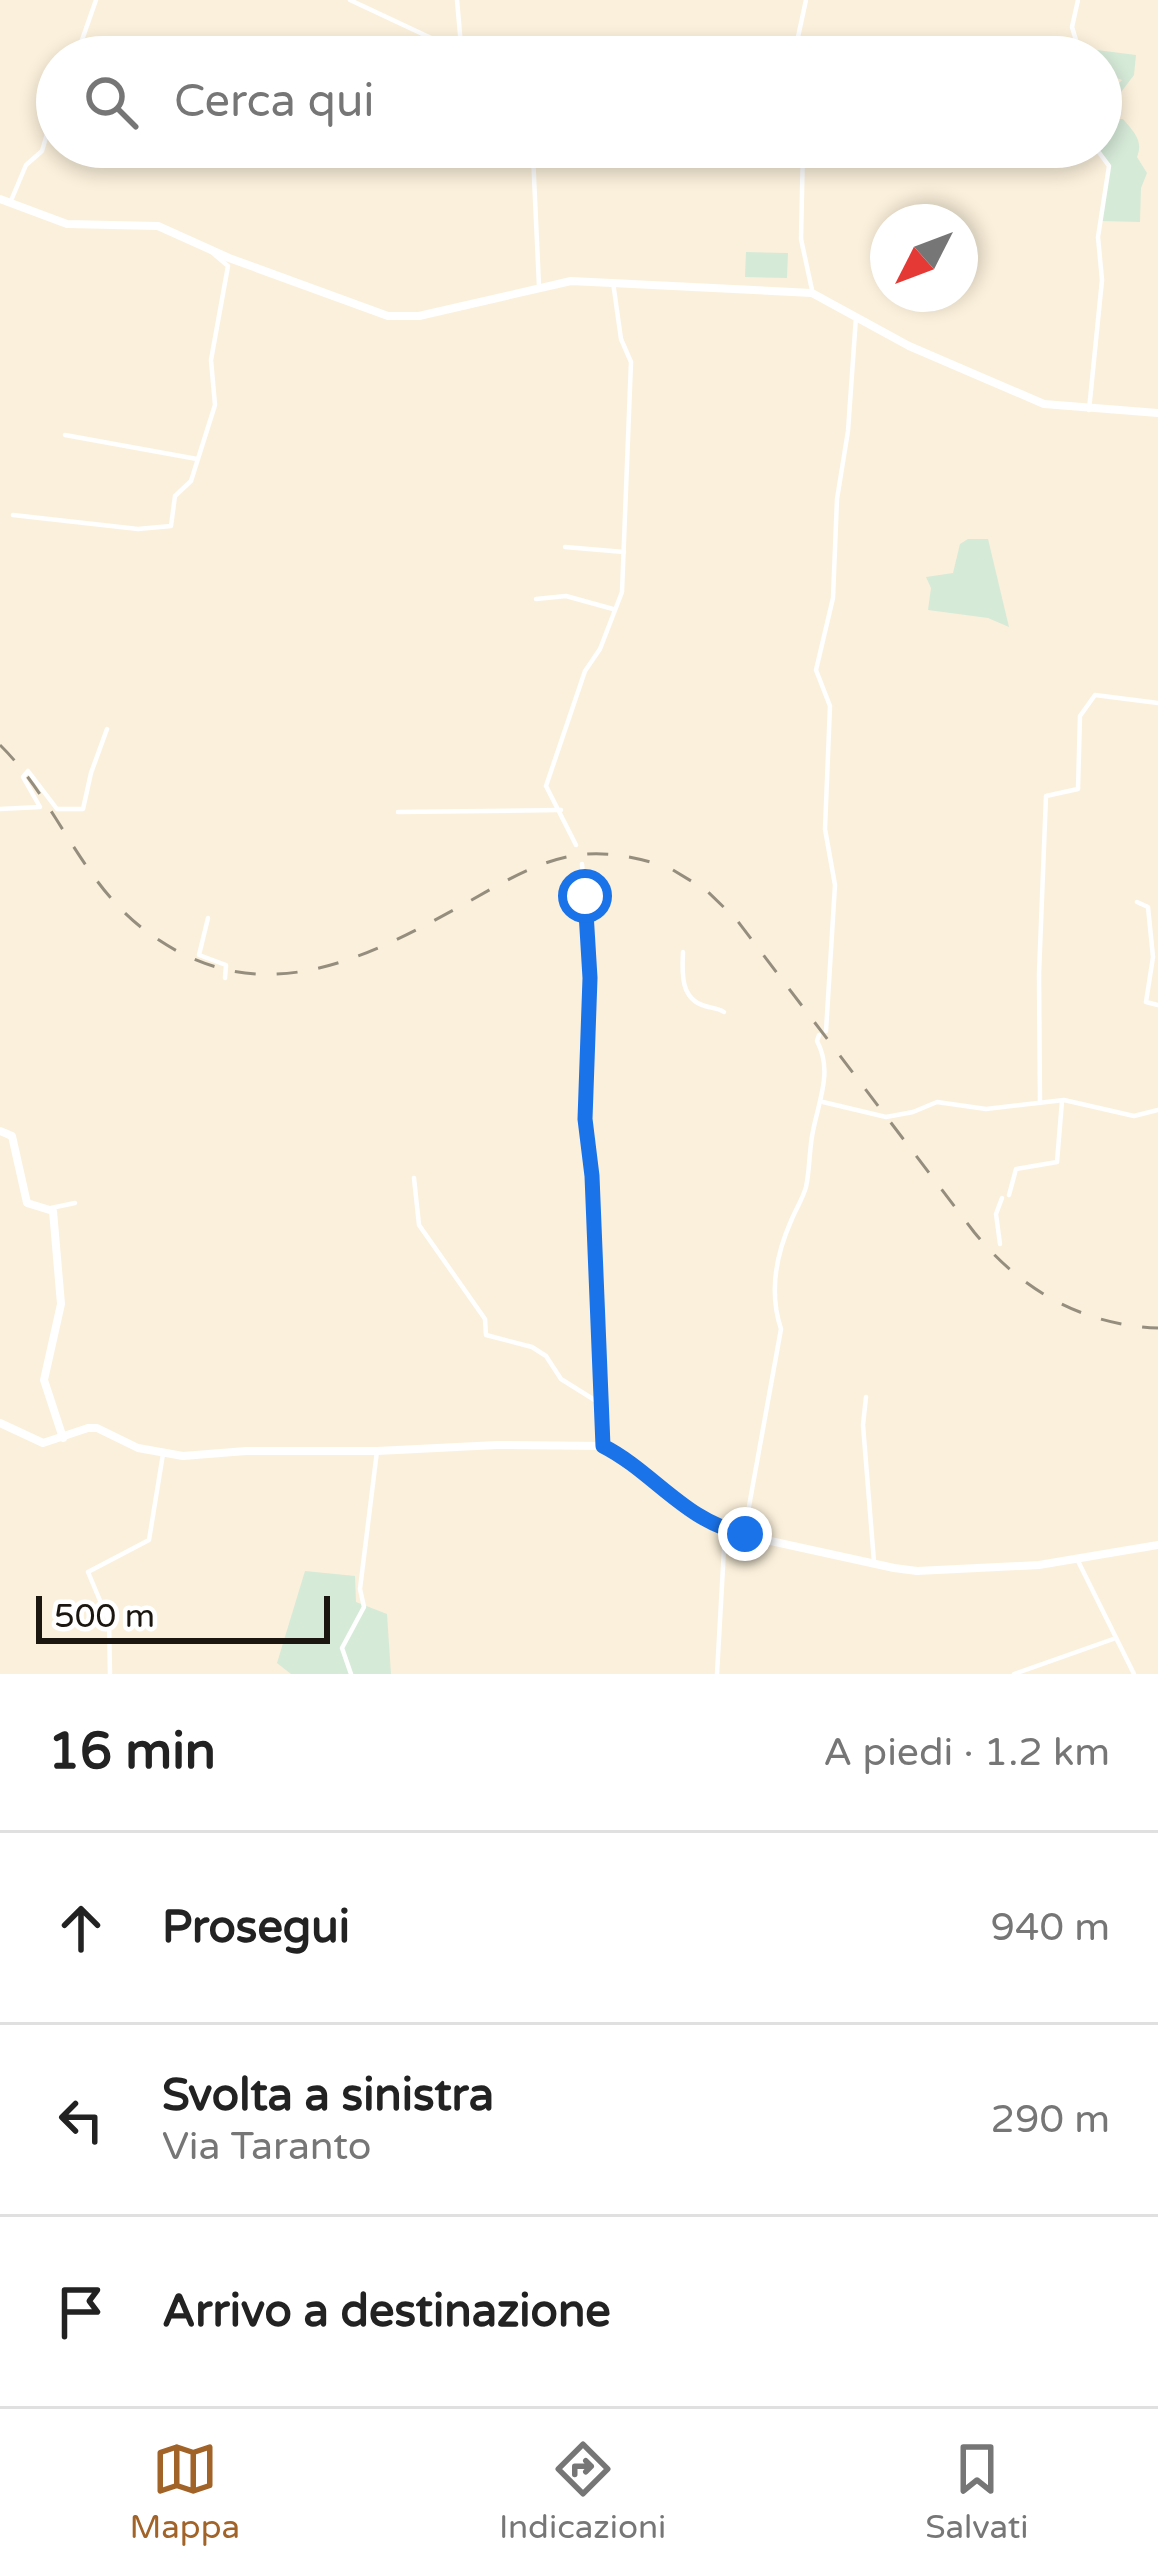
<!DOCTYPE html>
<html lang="it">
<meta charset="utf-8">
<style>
body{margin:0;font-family:"Varela Round",sans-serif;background:#f6f6f6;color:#222}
.compass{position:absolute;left:870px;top:204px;width:108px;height:108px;border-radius:50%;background:#fff;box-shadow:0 6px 18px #0003;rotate:228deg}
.scale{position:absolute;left:36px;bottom:30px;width:294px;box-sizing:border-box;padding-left:12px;border:6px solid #1b1710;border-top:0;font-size:33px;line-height:42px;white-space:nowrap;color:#1b1710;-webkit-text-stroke:9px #fff;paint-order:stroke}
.stop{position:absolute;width:36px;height:36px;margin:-27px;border:9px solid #1a73e8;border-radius:50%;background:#fff}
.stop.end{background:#1a73e8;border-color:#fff;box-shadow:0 3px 12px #0008}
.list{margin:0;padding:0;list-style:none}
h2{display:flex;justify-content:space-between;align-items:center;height:156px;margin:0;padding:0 48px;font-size:51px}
h2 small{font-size:39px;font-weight:400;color:#767676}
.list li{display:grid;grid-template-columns:78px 1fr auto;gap:36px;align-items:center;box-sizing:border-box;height:192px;padding:0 48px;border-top:3px solid #e0e0e0}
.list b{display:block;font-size:45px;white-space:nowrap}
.list p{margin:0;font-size:39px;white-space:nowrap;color:#767676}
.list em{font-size:39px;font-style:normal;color:#767676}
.icon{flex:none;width:66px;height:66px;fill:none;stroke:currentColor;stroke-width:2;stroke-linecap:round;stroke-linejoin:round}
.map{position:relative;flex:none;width:1158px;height:1674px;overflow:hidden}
.search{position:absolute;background:#fff;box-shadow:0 6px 18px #0003;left:36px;right:36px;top:36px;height:132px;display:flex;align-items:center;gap:30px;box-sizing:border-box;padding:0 42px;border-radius:66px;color:#767676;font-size:45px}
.sheet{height:732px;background:#fff}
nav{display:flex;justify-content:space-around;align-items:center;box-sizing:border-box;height:168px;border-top:3px solid #e0e0e0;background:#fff;font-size:33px;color:#767676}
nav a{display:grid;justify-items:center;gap:6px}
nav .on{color:#a26329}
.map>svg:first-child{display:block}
.green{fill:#d6ead8}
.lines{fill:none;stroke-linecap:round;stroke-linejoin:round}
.street{stroke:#fff;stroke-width:4.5}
.secondary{stroke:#fff;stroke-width:8}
.rail{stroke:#958e7f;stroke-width:3;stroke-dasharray:21 21;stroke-linecap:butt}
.route{stroke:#1a73e8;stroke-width:15}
</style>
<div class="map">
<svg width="1158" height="1674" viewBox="0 0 1158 1674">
<rect width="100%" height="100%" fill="#fbf0db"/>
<g class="green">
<polygon points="1081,48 1136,55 1134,75 1105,113 1101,114 1101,102 1122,80 1101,72 1101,57 1082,57"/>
<path d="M1118 119H1123C1133 131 1144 141 1137 157L1147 173 1141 188 1140 222 1101 221 1110 164 1096 147H1101V133Z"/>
<polygon points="746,252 788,253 787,278 745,277"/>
<polygon points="968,539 988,539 1009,627 988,618 928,610 931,588 926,577 953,573 960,544"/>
<polygon points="305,1571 355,1576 356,1602 387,1614 391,1674 291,1674 277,1663"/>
</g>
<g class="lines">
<g class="street">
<polyline points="350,0 461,52"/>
<polyline points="457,0 462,57"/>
<polyline points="1078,0 1072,27 1081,57"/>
<polyline points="76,57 96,0"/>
<polyline points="799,57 798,37 806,0"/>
<polyline points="470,147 474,160 528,152 533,155 539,286"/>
<polyline points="803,147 801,239 812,290"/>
<polyline points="998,151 1013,152 1016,147"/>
<polyline points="10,203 26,165 42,151 57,99"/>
<polyline points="1089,410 1102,280 1098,237 1109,166 1095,147"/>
<polyline points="65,435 197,459"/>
<polyline points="13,515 138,529 171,526 175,496 191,481 215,405 211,360 228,266 208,249"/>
<polyline points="565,547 624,552"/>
<polyline points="536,599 566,596 613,609"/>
<polyline points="0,809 40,807 23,777 28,771 57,809 83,809 91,773 107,729"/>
<polyline points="398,812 561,810"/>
<polyline points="576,845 546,786 585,671 600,649 622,592 631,362 621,339 613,282"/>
<polyline points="582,864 590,978 585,1119 592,1176 603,1446"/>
<polyline points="1137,902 1148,907 1153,957 1146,1002 1158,1005"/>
<polyline points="208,918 199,955 226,965 225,978"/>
<path d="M683 952C682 972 680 999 705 1006 711 1008 718 1008 724 1012"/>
<polyline points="826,1031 835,885 825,829 830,706 816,670 833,598 837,499 848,431 856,317"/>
<polyline points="823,1102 886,1117 913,1112 937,1102 986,1109 1064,1100 1134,1116 1158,1110"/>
<polyline points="1040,1103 1039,974 1046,796 1078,789 1080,716 1095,695 1158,703"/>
<polyline points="414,1178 419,1225 485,1319 486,1335 532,1347 546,1356 561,1379 601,1404"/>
<polyline points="1009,1195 1016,1169 1057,1162 1062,1101"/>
<polyline points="51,1208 75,1203"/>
<polyline points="1000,1244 996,1214 1002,1198"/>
<polyline points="866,1397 863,1425 874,1562"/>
<path d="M744 1534 781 1329C769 1293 776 1255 791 1221 796 1209 803 1198 806 1187 810 1169 809 1149 813 1131 819 1100 833 1071 817 1041L819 1035"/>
<polyline points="1078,1561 1134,1674"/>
<polyline points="110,1674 109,1622 88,1572 149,1540 163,1454"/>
<polyline points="351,1674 342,1648 364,1607 360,1589 377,1451"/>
<polyline points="717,1674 725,1531"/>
<polyline points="1014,1674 1116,1638"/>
</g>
<g class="secondary">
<polyline points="0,199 67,224 158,226 229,258 388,316 419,316 571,281 812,293 909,346 1044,404 1158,413"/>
<polyline points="0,1131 12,1136 27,1203 53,1211 61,1304 44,1380 63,1438"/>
<polyline points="0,1423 43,1443 88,1428 97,1428 138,1448 183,1456 246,1451 377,1451 497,1445 603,1446 617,1453 680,1506 725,1531 894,1568 917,1571 1039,1565 1158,1545"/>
</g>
<g class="rail">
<path d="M0 745C57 801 81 883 146 931 258 1015 362 961 468 902 502 883 537 861 577 855 607 851 637 857 666 867"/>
<path d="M673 870 706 890 736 919 974 1232C1021 1290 1082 1325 1158 1328"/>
</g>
</g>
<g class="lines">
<path class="route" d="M585 896 590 978 585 1119 592 1176 603 1446C654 1472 685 1522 745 1534"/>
</g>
</svg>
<svg class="compass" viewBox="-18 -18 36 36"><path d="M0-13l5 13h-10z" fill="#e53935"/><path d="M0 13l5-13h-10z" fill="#767676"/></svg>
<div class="scale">500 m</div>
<div class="stop" style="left:585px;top:896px"></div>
<div class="stop end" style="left:745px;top:1534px"></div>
<div class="search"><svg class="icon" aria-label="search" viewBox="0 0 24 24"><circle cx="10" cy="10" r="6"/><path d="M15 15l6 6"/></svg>Cerca qui</div>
</div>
<section class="sheet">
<h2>16 min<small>A piedi · 1.2 km</small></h2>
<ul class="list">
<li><svg class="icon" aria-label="ahead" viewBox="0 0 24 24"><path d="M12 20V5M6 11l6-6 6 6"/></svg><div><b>Prosegui</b></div><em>940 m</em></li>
<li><svg class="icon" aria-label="left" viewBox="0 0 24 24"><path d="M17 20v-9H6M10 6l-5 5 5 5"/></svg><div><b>Svolta a sinistra</b><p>Via Taranto</p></div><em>290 m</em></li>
<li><svg class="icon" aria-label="arrive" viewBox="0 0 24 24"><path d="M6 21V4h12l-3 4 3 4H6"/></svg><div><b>Arrivo a destinazione</b></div></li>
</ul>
</section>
<nav>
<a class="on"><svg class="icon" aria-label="map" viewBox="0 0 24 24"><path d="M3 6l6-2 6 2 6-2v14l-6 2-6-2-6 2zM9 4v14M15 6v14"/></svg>Mappa</a>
<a><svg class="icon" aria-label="directions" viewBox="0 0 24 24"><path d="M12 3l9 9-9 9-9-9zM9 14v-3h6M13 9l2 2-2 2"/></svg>Indicazioni</a>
<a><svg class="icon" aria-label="saved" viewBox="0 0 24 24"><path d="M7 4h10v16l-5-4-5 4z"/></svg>Salvati</a>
</nav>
